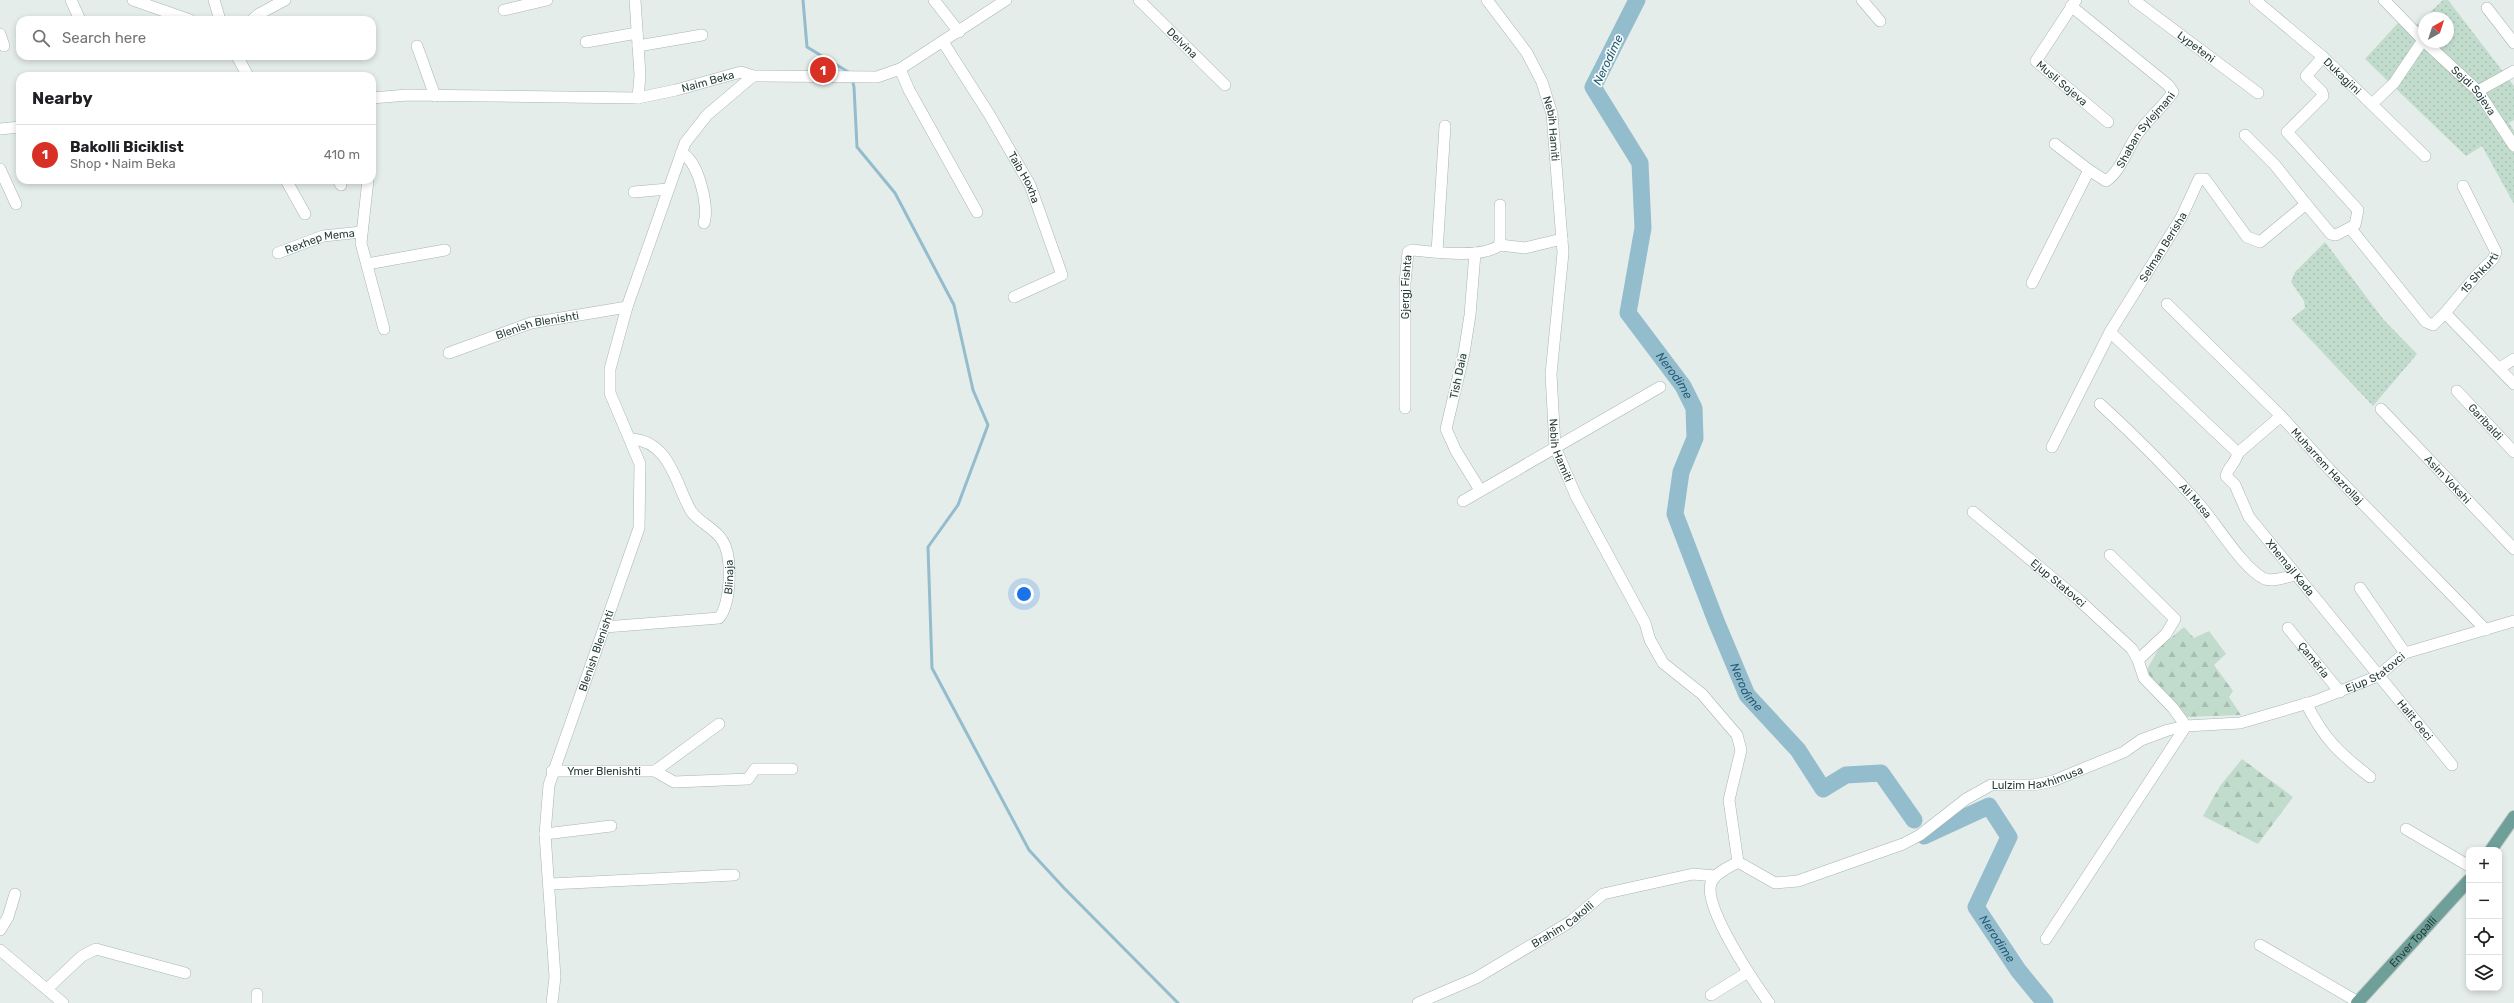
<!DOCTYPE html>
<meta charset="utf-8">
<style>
body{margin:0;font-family:Rubik,sans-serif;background:#f2f2f2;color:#202124}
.controls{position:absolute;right:12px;bottom:12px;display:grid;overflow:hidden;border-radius:8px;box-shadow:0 2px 6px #0003}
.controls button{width:36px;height:36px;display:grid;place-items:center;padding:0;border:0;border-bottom:1px solid #e0e0e0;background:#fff;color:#202124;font:20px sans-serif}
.compass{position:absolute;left:2418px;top:12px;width:36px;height:36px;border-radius:50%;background:#fff;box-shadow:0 2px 6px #0003;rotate:39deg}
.you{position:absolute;left:1024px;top:594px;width:14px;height:14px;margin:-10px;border:3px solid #fff;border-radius:50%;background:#1a73e8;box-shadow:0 0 0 6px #1a73e833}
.badge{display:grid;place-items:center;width:26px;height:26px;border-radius:50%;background:#d93025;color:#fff;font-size:13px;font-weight:700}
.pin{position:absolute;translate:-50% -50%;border:2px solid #fff;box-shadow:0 1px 4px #0006}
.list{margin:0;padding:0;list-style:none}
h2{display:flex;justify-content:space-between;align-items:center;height:52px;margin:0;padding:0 16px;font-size:17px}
h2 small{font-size:13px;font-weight:400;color:#757577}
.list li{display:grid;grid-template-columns:26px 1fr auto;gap:12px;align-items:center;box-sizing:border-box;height:60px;padding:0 16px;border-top:1px solid #e0e0e0}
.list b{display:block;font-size:15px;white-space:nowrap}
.list p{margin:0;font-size:13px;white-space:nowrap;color:#757577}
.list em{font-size:13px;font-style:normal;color:#757577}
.icon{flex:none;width:22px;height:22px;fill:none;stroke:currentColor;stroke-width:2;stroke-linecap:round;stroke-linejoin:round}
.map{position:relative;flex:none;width:2514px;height:1003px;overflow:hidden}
.search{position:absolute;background:#fff;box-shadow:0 2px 6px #0003;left:16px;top:16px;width:360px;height:44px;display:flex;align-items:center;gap:10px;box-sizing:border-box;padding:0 14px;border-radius:12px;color:#757577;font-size:15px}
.panel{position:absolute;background:#fff;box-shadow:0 2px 6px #0003;left:16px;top:72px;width:360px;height:112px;border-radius:12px}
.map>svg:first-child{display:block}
.grass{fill:url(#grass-dots)}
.forest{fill:url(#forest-firs)}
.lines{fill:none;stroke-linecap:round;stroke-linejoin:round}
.stream{stroke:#93bccd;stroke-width:3}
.river{stroke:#93bccd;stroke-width:17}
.minor-casing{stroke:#a8b5b3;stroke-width:12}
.major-casing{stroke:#c2c9c8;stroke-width:14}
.minor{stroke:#fff;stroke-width:11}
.major{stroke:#6e9f99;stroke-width:12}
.labels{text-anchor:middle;stroke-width:3.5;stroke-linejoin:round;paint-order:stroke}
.street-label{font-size:11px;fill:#263e3b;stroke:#f6faf8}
.water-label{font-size:12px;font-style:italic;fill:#255c75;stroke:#f6faf8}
</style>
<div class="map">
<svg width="2514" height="1003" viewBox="0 0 2514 1003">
<defs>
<pattern id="grass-dots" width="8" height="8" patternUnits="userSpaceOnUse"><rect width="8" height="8" fill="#c1dccc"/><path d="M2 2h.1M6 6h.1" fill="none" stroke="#a6beb0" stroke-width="1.8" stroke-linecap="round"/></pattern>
<pattern id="forest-firs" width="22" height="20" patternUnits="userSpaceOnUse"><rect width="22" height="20" fill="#c1dccc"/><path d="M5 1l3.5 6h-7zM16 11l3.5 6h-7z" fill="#a6beb0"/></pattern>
</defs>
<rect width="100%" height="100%" fill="#e5edeb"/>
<g class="grass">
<polygon points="2443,0 2448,0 2514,86 2514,120 2509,123 2514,131 2514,204 2482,146 2466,156 2365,59 2398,23 2409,32 2424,18 2424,42 2448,42 2448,18 2424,18"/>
<polygon points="2325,242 2383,319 2417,354 2373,406 2291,319 2305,308 2304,301 2291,282 2295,272"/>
</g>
<g class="forest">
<polygon points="2184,627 2194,638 2209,631 2226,654 2214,665 2233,691 2229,697 2241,715 2184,717 2146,671 2159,648"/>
<polygon points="2242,759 2293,797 2258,844 2203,816 2220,786"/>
</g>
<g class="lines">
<g class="stream">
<polyline points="803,0 807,47 850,73"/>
<polyline points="852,79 854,87 857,147 895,193 954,305 973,390 988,425 958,505 928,547 932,668 1029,850 1064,888 1178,1003"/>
</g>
<g class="river">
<path id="s1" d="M1637 0 1593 87 1640 163 1643 228 1628 313 1683 386 1694 408 1695 438 1681 472 1675 514 1716 621 1747 695 1798 750 1823 789 1846 775 1881 773 1914 820"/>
<path id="s2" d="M1924 836 1989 806 2009 837 1976 907 2018 970 2045 1003"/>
</g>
<defs>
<g id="minor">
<polyline points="71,0 80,20"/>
<polyline points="133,0 190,20"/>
<polyline points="214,0 220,20"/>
<polyline points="635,0 640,75 638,98"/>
<polyline points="934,0 959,32"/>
<path id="s3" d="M1139 0 1225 85"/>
<path id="s4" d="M1487 0 1527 53 1542 82 1552 114 1563 253 1551 374 1555 447 1576 496 1645 623 1650 640 1663 663 1702 694 1737 735 1741 750 1729 800 1738 862"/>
<polyline points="1862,0 1880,21"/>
<path id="s5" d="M2076 0 2036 61 2108 122"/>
<path id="s6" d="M2134 0 2258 93"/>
<path id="s7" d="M2255 0 2323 57 2425 156"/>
<polyline points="2487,8 2514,43"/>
<polyline points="504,10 547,0"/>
<polyline points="252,20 259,14 285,0"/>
<polyline points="0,34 4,46"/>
<polyline points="586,42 637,33"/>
<path id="s8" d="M943 42 989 114 1030 185 1062 275 1014 297"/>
<path id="s9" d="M2425 42 2478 91 2514 146"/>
<polyline points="417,46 435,96"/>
<polyline points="638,46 702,35"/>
<polyline points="237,56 248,76"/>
<polyline points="900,69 909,90 977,212"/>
<polyline points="2478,91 2514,71"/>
<path id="s10" d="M372 98 407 95 638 98 676 90 741 72 753 76 877 77 900 69 1006 0"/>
<polyline points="2372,104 2394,83 2423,40 2384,0"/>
<polyline points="0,129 20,127"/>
<polyline points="2245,135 2275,165 2306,204"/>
<polyline points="2055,144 2089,170"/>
<path d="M681 153C697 158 710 206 704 223"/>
<polyline points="0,169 16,204"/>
<polyline points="286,180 305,214"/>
<polyline points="338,180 341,185"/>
<polyline points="368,180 361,243 384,329"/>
<polyline points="634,192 668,189"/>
<polyline points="1500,205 1500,245"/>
<polyline points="2351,229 2426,322 2433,325 2445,313 2514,384"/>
<polyline points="1437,252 1445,126"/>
<path id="s11" d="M278 253 323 236 362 232"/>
<polyline points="1475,253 1470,315 1464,353 1446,429 1456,451 1480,490"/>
<polyline points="367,264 445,250"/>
<path id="s12" d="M2032 283 2089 170 2106 181C2122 170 2127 148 2139 132 2149 118 2163 107 2173 92L2168 85 2071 6"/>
<path id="s13" d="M2167 304 2281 416 2330 470 2486 630"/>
<path id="s14" d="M2445 313 2475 277 2493 259 2496 252 2463 186"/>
<polyline points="2110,332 2238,453 2281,416"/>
<path id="s15" d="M449 353 531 323 627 307"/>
<polyline points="2500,368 2514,359"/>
<path id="s16" d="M2457 391 2514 452"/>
<path id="s17" d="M2100 404C2135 436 2168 469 2199 504 2216 523 2242 567 2263 578 2271 583 2286 577 2295 575"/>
<path id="s18" d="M1405 408V283L1408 252 1412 250C1434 252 1482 259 1500 245L1525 248 1562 239"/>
<path id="s19" d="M2381 409 2514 549"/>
<path id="s20" d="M2052 447 2110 332 2181 218 2199 179H2205L2247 237 2260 242 2306 204 2331 234 2336 235 2355 225 2358 210 2287 132 2323 96 2322 92 2306 76 2323 57"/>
<path id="s21" d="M2238 453C2236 463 2228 467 2226 476L2235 485 2249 517 2452 765"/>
<polyline points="1463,501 1660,387"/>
<path id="s22" d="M1973 512 2079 600 2132 649 2138 660 2144 678 2173 708 2186 726"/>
<polyline points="2110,555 2175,619 2166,634 2138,660"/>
<polyline points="2360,588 2405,653"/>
<path id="s23" d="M605 627 719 618C731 604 733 556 722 540 715 528 699 523 691 511 675 483 670 441 631 439"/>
<path id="s24" d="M2288 628 2340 692"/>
<path d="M2306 703C2324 739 2339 753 2370 777"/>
<path id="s25" d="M552 771H655L674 782 748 779 755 769H792"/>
<polyline points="655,771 719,724"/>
<polyline points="2406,829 2469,866"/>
<polyline points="545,834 611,826"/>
<polyline points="550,884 734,875"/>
<polyline points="0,930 8,917 15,894"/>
<polyline points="2046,939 2186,726"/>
<polyline points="2260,945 2358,1002"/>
<polyline points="0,950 63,1003"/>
<polyline points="47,989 82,956 96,949 185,973"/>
<polyline points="1711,995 1748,972"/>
<polyline points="257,1003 257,994"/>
<path id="s26" d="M552 1003 555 977 545 834 549 785 639 528 640 464 610 393V369L627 307 685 143 707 115 753 76"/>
<path id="s27" d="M1418 1003 1476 978 1570 922 1603 894 1693 874 1715 876"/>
<path id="s28" d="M1769 1003C1754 982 1703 907 1711 883 1715 873 1729 867 1738 862L1775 883 1798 881 1903 844 1920 835 1966 799 1991 785H2034L2053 781 2124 752 2141 740 2168 730 2186 726 2240 723 2315 701 2378 676 2405 653 2514 621"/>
</g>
<g id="major">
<polyline points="2491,850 2514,817"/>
<path id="s29" d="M2357 1003 2469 880"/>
</g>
</defs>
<use href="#minor" class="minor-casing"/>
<use href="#major" class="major-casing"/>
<use href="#minor" class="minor"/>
<use href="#major" class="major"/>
</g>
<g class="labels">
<g class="street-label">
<text dy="4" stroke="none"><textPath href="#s3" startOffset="61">Delvina</textPath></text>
<text dy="4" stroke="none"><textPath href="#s6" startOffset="78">Lypeteni</textPath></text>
<text dy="4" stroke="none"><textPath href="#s7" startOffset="116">Dukagjini</textPath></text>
<text dy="4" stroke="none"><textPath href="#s10" startOffset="338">Naim Beka</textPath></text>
<text dy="4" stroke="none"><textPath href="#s5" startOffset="107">Musli Sojeva</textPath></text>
<text dy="4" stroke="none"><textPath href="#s9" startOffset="69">Sejdi Sojeva</textPath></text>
<text dy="4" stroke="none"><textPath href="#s4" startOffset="147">Nebih Hamiti</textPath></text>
<text dy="4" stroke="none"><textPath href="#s12" startOffset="212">Shaban Sylejmani</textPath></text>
<text dy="4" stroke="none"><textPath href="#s8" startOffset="158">Taib Hoxha</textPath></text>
<text dy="4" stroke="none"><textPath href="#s11" startOffset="44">Rexhep Mema</textPath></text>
<text dy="4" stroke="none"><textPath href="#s20" startOffset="229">Selman Berisha</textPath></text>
<text dy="4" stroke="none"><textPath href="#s14" startOffset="53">15 Shkurti</textPath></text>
<text dy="4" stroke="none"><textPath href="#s18" startOffset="121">Gjergj Fishta</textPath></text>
<text dy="4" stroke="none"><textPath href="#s15" startOffset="93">Blenish Blenishti</textPath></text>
<text transform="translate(1458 376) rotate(-78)" y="4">Tish Daia</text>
<text dy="4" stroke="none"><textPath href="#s16" startOffset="42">Garibaldi</textPath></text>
<text dy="4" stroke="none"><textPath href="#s4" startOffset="471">Nebih Hamiti</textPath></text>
<text dy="4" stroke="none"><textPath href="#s13" startOffset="228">Muharrem Hazrollaj</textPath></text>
<text dy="4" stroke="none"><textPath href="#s19" startOffset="97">Asim Vokshi</textPath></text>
<text dy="4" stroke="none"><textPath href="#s17" startOffset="136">Ali Musa</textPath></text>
<text dy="4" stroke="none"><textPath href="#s21" startOffset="139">Xhemajl Kada</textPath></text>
<text dy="4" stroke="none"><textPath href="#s23" startOffset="157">Blinaja</textPath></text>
<text dy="4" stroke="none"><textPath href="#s22" startOffset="111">Ejup Statovci</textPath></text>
<text dy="4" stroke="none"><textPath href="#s26" startOffset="361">Blenish Blenishti</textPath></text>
<text dy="4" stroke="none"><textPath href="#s24" startOffset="41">Çamëria</textPath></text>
<text dy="4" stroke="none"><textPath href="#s28" startOffset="860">Ejup Statovci</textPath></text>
<text dy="4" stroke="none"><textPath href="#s21" startOffset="336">Halit Geci</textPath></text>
<text dy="4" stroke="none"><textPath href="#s25" startOffset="52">Ymer Blenishti</textPath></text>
<text dy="4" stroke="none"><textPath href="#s28" startOffset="501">Lulzim Haxhimusa</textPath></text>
<text dy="4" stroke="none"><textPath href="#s27" startOffset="165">Brahim Cakolli</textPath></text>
<text dy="4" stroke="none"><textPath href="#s29" startOffset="83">Enver Topalli</textPath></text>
</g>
<g class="water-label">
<text transform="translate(1608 60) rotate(-65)" y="4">Nerodime</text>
<text dy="4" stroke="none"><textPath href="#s1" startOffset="416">Nerodime</textPath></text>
<text dy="4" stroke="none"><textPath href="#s1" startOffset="751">Nerodime</textPath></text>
<text dy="4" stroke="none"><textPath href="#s2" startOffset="224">Nerodime</textPath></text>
</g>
</g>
</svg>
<div class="controls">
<button>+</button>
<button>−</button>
<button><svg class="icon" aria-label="locate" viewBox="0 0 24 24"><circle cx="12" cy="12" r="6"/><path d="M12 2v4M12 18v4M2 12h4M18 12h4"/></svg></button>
<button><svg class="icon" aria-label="layers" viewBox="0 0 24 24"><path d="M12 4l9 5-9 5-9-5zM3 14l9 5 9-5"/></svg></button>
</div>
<svg class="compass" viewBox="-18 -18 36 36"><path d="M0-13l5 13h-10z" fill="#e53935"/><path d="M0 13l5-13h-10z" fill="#757577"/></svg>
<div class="you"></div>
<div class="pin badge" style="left:823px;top:70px">1</div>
<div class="search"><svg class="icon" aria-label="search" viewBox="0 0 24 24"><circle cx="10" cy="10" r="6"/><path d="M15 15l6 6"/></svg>Search here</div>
<section class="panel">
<h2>Nearby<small></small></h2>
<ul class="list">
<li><span class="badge">1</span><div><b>Bakolli Biciklist</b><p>Shop · Naim Beka</p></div><em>410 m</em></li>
</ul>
</section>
</div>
